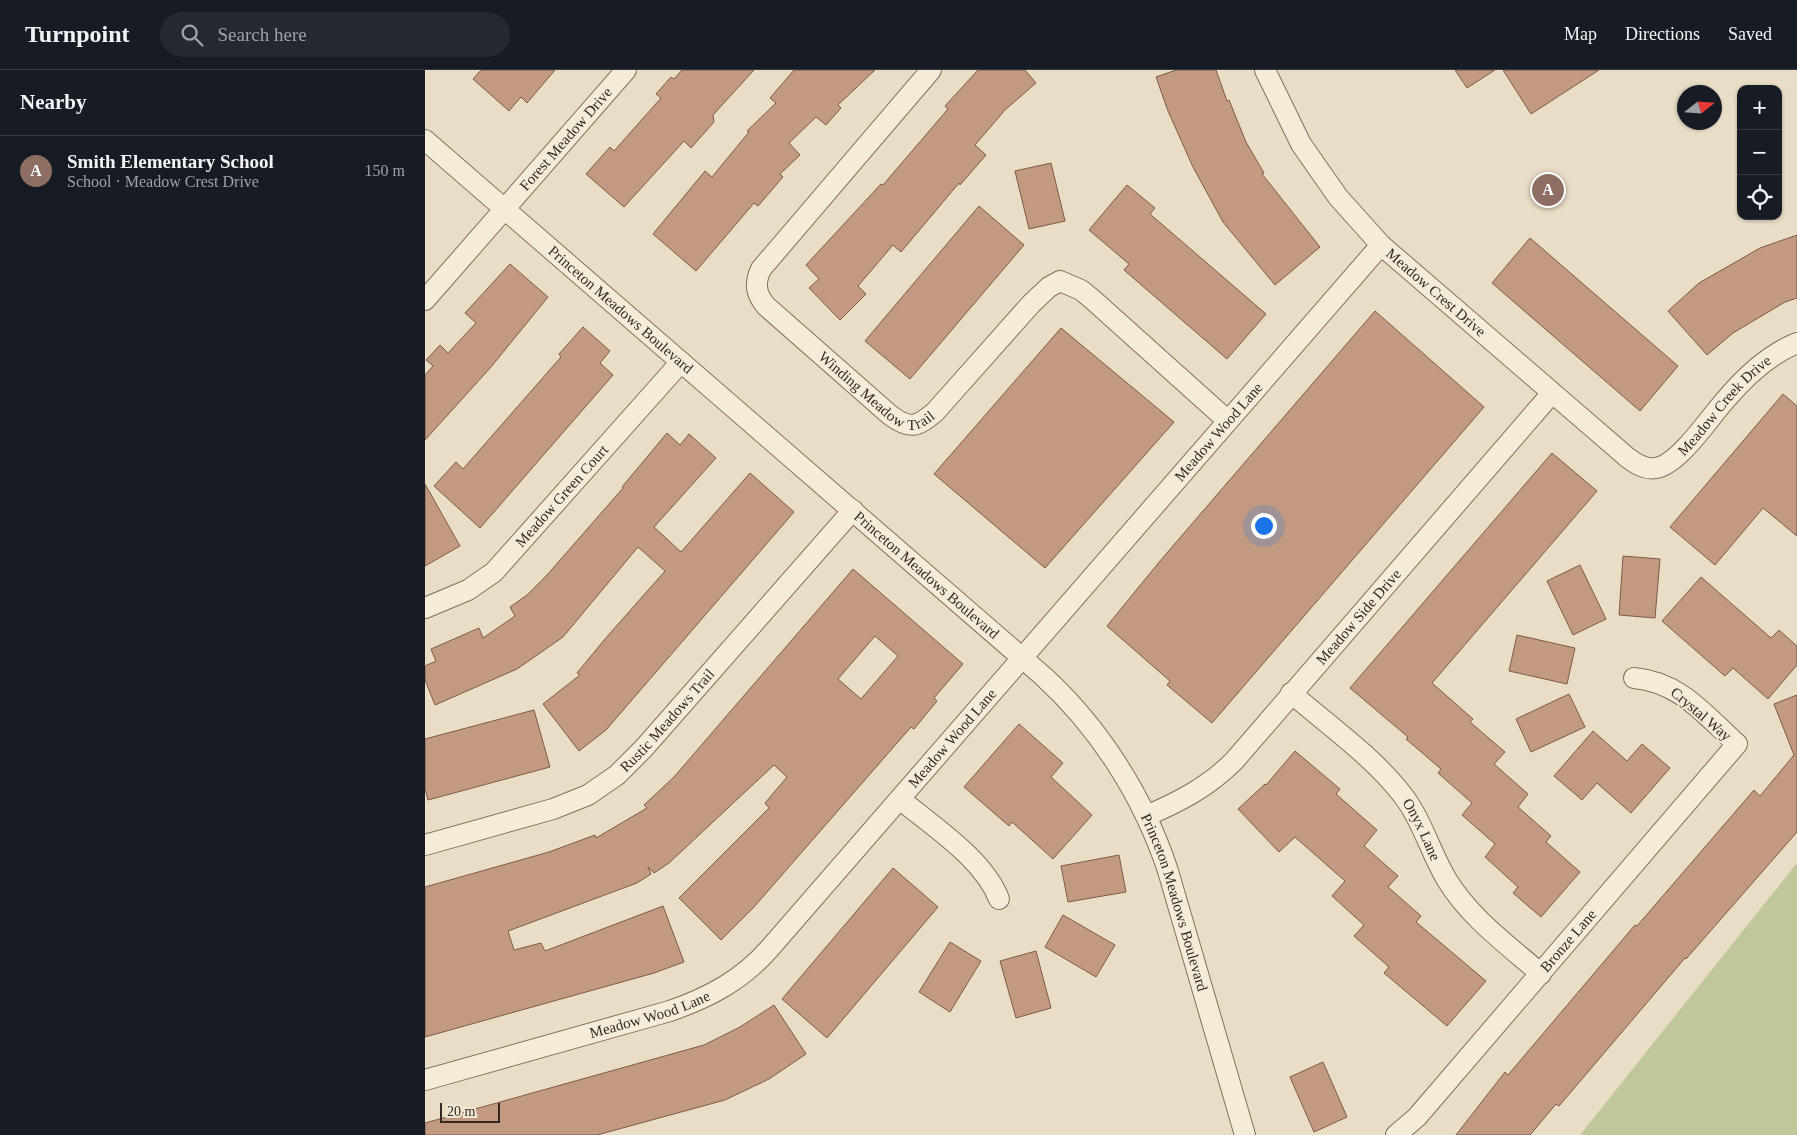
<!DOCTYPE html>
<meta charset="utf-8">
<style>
body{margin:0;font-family:Georgia,serif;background:#242831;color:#f1f3f6}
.controls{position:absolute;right:15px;top:15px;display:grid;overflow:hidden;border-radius:10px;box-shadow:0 1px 4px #0004}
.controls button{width:45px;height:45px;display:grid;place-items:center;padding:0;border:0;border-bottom:1px solid #363941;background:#171b24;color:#f1f3f6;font:25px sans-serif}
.compass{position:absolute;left:1252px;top:15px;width:45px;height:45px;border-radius:50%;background:#171b24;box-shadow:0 1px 4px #0004;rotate:73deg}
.scale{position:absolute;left:15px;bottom:12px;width:60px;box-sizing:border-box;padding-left:5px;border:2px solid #342920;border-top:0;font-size:14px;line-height:18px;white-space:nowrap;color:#342920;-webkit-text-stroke:4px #f1e8d5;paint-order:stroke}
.you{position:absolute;left:838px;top:455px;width:18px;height:18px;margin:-12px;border:4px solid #fff;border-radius:50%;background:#1a73e8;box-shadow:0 0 0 8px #1a73e833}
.badge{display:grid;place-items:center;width:32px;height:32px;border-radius:50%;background:#2563eb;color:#fff;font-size:16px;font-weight:700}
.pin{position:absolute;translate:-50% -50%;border:2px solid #fff;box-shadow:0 1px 5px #0006}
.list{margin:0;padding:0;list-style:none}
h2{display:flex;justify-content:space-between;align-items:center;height:65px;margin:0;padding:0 20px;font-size:21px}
h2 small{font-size:16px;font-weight:400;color:#9ea1a6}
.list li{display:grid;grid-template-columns:32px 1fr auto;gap:15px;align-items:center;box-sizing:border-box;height:70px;padding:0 20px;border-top:1px solid #363941}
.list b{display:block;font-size:19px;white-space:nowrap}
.list p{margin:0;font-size:16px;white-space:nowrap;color:#9ea1a6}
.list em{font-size:16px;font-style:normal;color:#9ea1a6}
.icon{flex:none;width:28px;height:28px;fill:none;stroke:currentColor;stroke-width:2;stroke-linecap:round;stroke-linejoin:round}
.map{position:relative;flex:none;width:1372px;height:1065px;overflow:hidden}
header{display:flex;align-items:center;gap:30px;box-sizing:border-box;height:70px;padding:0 25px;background:#171b24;border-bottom:1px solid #363941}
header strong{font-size:24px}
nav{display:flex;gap:28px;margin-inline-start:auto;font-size:18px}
.search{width:350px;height:45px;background:#242831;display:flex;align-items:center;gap:12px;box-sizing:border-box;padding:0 18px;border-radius:28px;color:#9ea1a6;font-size:19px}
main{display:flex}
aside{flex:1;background:#171b24}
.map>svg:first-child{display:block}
.green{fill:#c2c69b}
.building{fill:#c29a81;stroke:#7e5b47;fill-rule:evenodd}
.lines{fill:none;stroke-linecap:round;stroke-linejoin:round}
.minor-casing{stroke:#82705e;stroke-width:22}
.minor{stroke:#f5ebd9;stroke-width:20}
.labels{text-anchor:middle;stroke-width:4;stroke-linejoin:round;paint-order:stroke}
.street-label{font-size:15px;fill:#342920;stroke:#f1e8d5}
</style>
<header>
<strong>Turnpoint</strong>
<div class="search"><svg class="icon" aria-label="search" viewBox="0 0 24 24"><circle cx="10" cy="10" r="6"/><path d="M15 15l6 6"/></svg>Search here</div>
<nav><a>Map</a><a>Directions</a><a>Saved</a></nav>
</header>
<main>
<aside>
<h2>Nearby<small></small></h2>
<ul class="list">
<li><span class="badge" style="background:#8d6e63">A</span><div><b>Smith Elementary School</b><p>School · Meadow Crest Drive</p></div><em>150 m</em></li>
</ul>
</aside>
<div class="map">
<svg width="1372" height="1065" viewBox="0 0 1372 1065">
<rect width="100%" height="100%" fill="#e9ddc6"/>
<polygon class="green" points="1372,793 1372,1065 1155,1065"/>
<g class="building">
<polygon points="56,0 130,0 102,33 96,27 84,41 48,9"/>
<polygon points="257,0 329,0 288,45 289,52 266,78 259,71 199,137 161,104 185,77 189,81 236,28 231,24 246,7 249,9"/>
<polygon points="369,0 450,0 413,35 416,38 401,55 391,47 364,73 375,85 355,104 358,107 333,136 329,133 271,201 228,164 280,101 287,107 324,62 322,61 351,33 345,28"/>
<polygon points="553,0 600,0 611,13 580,40 550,75 561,85 535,115 534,113 476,182 468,175 433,216 441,224 415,250 384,218 394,209 381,195 456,114 458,115 523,39 520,36"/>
<polygon points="751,0 791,0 802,31 804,30 821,72 839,103 837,104 895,177 850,215 798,152 768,97 743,41 731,7"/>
<polygon points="1030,0 1070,0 1042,18"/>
<polygon points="1078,0 1174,0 1106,44"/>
<polygon points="626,93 640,151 604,159 590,101"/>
<polygon points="702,115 730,138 725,144 841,244 802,289 699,200 704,194 664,160"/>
<polygon points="554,136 599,175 485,309 440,271"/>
<polygon points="1372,165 1372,228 1360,232 1308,263 1282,285 1243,241 1274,213 1335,178"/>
<polygon points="1105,168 1253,296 1215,341 1067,213"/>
<polygon points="85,194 123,227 66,297 0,370 0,305 8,296 1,290 15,275 23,283 51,253 40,243"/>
<polygon points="950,241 1059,337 787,653 742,615 745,611 682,556 735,491"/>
<polygon points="158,257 185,281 175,293 188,305 55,458 9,416 31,392 38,399 136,287 134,284"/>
<polygon points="636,258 749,352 620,498 509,404"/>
<polygon points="1358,324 1372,336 1372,466 1338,438 1290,495 1245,457"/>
<polygon points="242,363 255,375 264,364 291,388 229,457 256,482 325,403 369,442 181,660 154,681 118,634 155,605 152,603 180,569 240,501 213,477 138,567 92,599 10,635 0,610 0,596 11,591 6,579 54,558 58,568 90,546 85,537 102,525 122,505 198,418 197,417"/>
<polygon points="1127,383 1172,421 1007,613 1048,649 1045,652 1080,682 1069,694 1103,724 1093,737 1126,766 1121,772 1155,802 1116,847 1088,823 1093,817 1060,787 1070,774 1037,745 1047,733 1013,703 1016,699 981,669 983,667 925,618"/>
<polygon points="0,414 35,476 0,496"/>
<polygon points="1198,486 1235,489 1230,548 1194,545"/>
<polygon points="1155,495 1181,549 1148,565 1122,511"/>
<path d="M428 499 538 594 509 628 512 631 489 659 486 657 329 837 296 870 254 828 344 738 340 733 362 707 349 695 244 793 229 803 223 797 226 804 212 813 83 861 89 880 116 873 120 881 238 836 259 892 229 903 0 967V817L124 782 170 765 171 768 222 738 219 735 249 707ZM450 566 473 586 436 629 413 609Z"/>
<polygon points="1276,507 1346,568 1354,560 1372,576 1372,595 1343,629 1308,598 1300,606 1237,551"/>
<polygon points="1092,565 1150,578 1142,614 1084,601"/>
<polygon points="1144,624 1160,657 1106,682 1091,649"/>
<polygon points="1372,625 1372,762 1261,889 1260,888 1134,1036 1131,1034 1105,1065 1031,1065 1080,1002 1083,1005 1210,855 1212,856 1329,720 1335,726 1369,685 1349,634"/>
<polygon points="109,640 125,697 3,730 0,719 0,669"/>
<polygon points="594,654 638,693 626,707 667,745 628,789 587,752 584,756 539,717"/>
<polygon points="1168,661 1202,691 1217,674 1245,698 1206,743 1172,713 1157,730 1129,706"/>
<polygon points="870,681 915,719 911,724 952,760 939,776 973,806 963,817 996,846 991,852 1061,911 1022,956 959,903 964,897 929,866 939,855 907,826 920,811 870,767 854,782 813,739 840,714 841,715"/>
<polygon points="694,785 701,822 643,832 636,796"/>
<polygon points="468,798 513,837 402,968 357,929"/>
<polygon points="638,845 690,875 671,907 620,877"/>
<polygon points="525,872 556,891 525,942 494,922"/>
<polygon points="611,881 626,938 591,948 575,891"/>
<polygon points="349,935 381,984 344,1009 300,1030 172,1065 0,1065 0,1053 279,975 315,957"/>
<polygon points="898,992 922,1047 889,1062 865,1007"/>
</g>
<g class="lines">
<defs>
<g id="minor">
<path id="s1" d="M506 0 336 199C329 214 331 224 341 236L465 345C485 360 492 357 510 342L606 234 624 217 635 211 656 220 667 229 803 351"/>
<path id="s2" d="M840 0 876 74 913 127 956 175 1203 388C1211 394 1220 400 1231 398 1255 394 1286 345 1303 327 1322 305 1345 284 1372 273"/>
<path id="s3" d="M0 70 618 606C675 658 719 728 743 801L820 1065"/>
<path id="s4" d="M0 230 201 0"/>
<path id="s5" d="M0 538 43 520 69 502 256 292"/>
<path id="s6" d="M866 623C902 654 947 686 976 723 997 749 1005 782 1022 810 1045 848 1083 875 1116 904"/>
<path d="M475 729C508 757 558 788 574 829"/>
<path id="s7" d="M721 746C754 732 783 717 809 691L1127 323"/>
<path id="s8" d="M0 775 128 739 163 725 192 705 219 678 428 440"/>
<path id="s9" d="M0 1010 245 941C285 927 317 910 345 878L956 175"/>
<path id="s10" d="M971 1065 992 1047 1312 674C1280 645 1255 612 1209 608"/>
</g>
</defs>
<use href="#minor" class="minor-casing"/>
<use href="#minor" class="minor"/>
</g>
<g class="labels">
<g class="street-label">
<text dy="5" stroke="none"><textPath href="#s4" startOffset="214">Forest Meadow Drive</textPath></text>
<text dy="5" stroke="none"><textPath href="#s2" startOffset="284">Meadow Crest Drive</textPath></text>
<text dy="5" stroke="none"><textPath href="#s3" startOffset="259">Princeton Meadows Boulevard</textPath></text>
<text dy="5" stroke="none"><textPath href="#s1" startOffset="445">Winding Meadow Trail</textPath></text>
<text dy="5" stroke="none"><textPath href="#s2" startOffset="662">Meadow Creek Drive</textPath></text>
<text dy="5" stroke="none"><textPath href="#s9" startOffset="1058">Meadow Wood Lane</textPath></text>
<text dy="5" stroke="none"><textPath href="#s5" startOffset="180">Meadow Green Court</textPath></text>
<text dy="5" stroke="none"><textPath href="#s3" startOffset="664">Princeton Meadows Boulevard</textPath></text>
<text dy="5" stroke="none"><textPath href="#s7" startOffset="295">Meadow Side Drive</textPath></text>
<text transform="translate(1276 644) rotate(40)" y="5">Crystal Way</text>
<text dy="5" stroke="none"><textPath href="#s8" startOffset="280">Rustic Meadows Trail</textPath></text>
<text dy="5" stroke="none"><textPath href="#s9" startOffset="652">Meadow Wood Lane</textPath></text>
<text dy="5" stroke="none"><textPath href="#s6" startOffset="191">Onyx Lane</textPath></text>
<text dy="5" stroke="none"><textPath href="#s3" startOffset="1084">Princeton Meadows Boulevard</textPath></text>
<text dy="5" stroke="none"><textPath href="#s10" startOffset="260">Bronze Lane</textPath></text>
<text dy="5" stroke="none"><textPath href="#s9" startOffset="234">Meadow Wood Lane</textPath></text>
</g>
</g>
</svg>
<div class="controls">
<button>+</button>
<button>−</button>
<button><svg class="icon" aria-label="locate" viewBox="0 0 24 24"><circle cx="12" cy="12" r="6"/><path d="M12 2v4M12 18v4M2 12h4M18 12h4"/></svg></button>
</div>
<svg class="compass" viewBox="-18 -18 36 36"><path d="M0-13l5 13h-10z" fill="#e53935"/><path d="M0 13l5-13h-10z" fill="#9ea1a6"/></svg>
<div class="scale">20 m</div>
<div class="you"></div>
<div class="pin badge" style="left:1123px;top:120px;background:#8d6e63">A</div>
</div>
</main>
